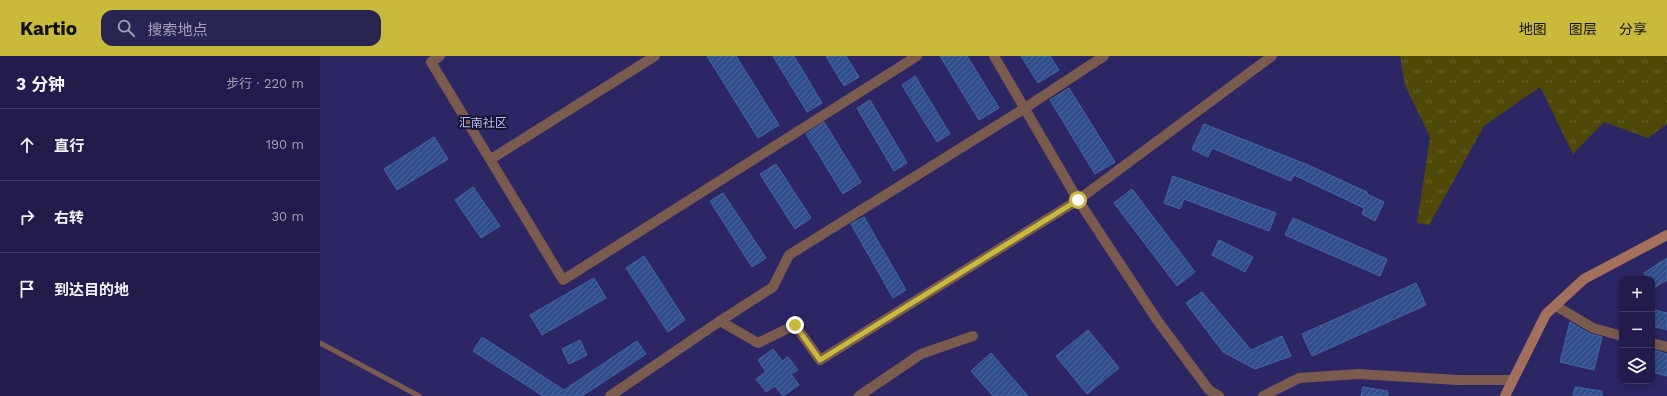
<!DOCTYPE html>
<html lang="zh">
<meta charset="utf-8">
<style>
body{margin:0;font-family:"Work Sans","Noto Sans SC",sans-serif;background:#292553;color:#f1f3f6}
.controls{position:absolute;right:12px;bottom:12px;display:grid;overflow:hidden;border-radius:8px;box-shadow:0 2px 10px #0003}
.controls button{width:36px;height:36px;display:grid;place-items:center;padding:0;border:0;border-bottom:1px solid #3e3a64;background:#211c4c;color:#f1f3f6;font:20px sans-serif}
.stop{position:absolute;width:12px;height:12px;margin:-9px;border:3px solid #c9ba3a;border-radius:50%;background:#fff}
.stop.end{background:#c9ba3a;border-color:#fff;box-shadow:0 1px 4px #0008}
.list{margin:0;padding:0;list-style:none}
h2{display:flex;justify-content:space-between;align-items:center;height:52px;margin:0;padding:0 16px;font-size:17px}
h2 small{font-size:13px;font-weight:400;color:#a2a1b5}
.list li{display:grid;grid-template-columns:26px 1fr auto;gap:12px;align-items:center;box-sizing:border-box;height:72px;padding:0 16px;border-top:1px solid #3e3a64}
.list b{display:block;font-size:15px;white-space:nowrap}
.list em{font-size:13px;font-style:normal;color:#a2a1b5}
.icon{flex:none;width:22px;height:22px;fill:none;stroke:currentColor;stroke-width:2;stroke-linecap:round;stroke-linejoin:round}
.map{position:relative;flex:none;width:1347px;height:340px;overflow:hidden}
header{display:flex;align-items:center;gap:24px;box-sizing:border-box;height:56px;padding:0 20px;background:#c9ba3a;color:#111}
header strong{font-size:19px}
nav{display:flex;gap:22px;margin-inline-start:auto;font-size:14px}
.search{width:280px;height:36px;background:#292553;display:flex;align-items:center;gap:10px;box-sizing:border-box;padding:0 14px;border-radius:12px;color:#a2a1b5;font-size:15px}
main{display:flex}
aside{flex:1;background:#211c4c}
.map>svg:first-child{display:block}
.park{fill:url(#park-tufts)}
.building{fill:url(#building-hatch);stroke:#4566a4}
.lines{fill:none;stroke-linecap:round;stroke-linejoin:round}
.lane{stroke:#7b5b4e;stroke-width:5}
.street{stroke:#7b5b4e;stroke-width:10}
.secondary{stroke:#a4705c;stroke-width:10}
.route{stroke:#c9ba3a;stroke-width:5}
.labels{text-anchor:middle;stroke-width:4;stroke-linejoin:round;paint-order:stroke}
.neighbourhood-label{font-size:12px;fill:#bbbefb;stroke:#161531}
</style>
<header>
<strong>Kartio</strong>
<div class="search"><svg class="icon" aria-label="search" viewBox="0 0 24 24"><circle cx="10" cy="10" r="6"/><path d="M15 15l6 6"/></svg>搜索地点</div>
<nav><a>地图</a><a>图层</a><a>分享</a></nav>
</header>
<main>
<aside>
<h2>3 分钟<small>步行 · 220 m</small></h2>
<ul class="list">
<li><svg class="icon" aria-label="ahead" viewBox="0 0 24 24"><path d="M12 20V5M6 11l6-6 6 6"/></svg><div><b>直行</b></div><em>190 m</em></li>
<li><svg class="icon" aria-label="right" viewBox="0 0 24 24"><path d="M7 20v-9h11M14 6l5 5-5 5"/></svg><div><b>右转</b></div><em>30 m</em></li>
<li><svg class="icon" aria-label="arrive" viewBox="0 0 24 24"><path d="M6 21V4h12l-3 4 3 4H6"/></svg><div><b>到达目的地</b></div></li>
</ul>
</aside>
<div class="map">
<svg width="1347" height="340" viewBox="0 0 1347 340">
<defs>
<pattern id="park-tufts" width="24" height="20" patternUnits="userSpaceOnUse"><rect width="24" height="20" fill="#504807"/><path d="M3 7l-1-3M5 7V3M7 7l1-3M15 17l-1-3M17 17v-4M19 17l1-3" fill="none" stroke="#68622c"/></pattern>
<pattern id="building-hatch" width="6" height="6" patternUnits="userSpaceOnUse"><rect width="6" height="6" fill="#2f4e8a"/><path d="M-1 1l2-2M0 6l6-6M5 7l2-2" fill="none" stroke="#4c679b"/></pattern>
</defs>
<rect width="100%" height="100%" fill="#2c2665"/>
<polygon class="park" points="1080,0 1347,0 1347,68 1328,82 1284,66 1253,98 1220,31 1164,70 1109,169 1097,167 1110,81 1085,29"/>
<g class="building">
<polygon points="387,0 416,0 459,69 438,82"/>
<polygon points="453,0 474,0 502,47 487,56"/>
<polygon points="506,0 526,0 539,21 524,30"/>
<polygon points="620,0 647,0 679,52 659,64"/>
<polygon points="701,0 730,0 739,14 718,27"/>
<polygon points="595,20 630,78 617,86 582,29"/>
<polygon points="749,32 795,106 775,118 730,44"/>
<polygon points="550,44 587,107 574,115 537,52"/>
<polygon points="504,66 541,126 523,138 486,78"/>
<polygon points="884,68 988,109 1047,136 1047,138 1064,146 1055,165 1042,158 1044,152 974,119 971,125 892,92 888,101 872,93"/>
<polygon points="114,81 128,103 77,134 64,113"/>
<polygon points="456,108 491,162 475,173 440,118"/>
<polygon points="853,120 956,157 949,175 864,143 860,153 844,147"/>
<polygon points="153,131 180,170 161,182 135,144"/>
<polygon points="812,133 875,216 857,230 794,147"/>
<polygon points="403,137 446,202 432,211 390,145"/>
<polygon points="544,161 586,234 573,242 531,168"/>
<polygon points="973,162 1067,203 1060,220 965,179"/>
<polygon points="899,184 933,201 925,216 892,199"/>
<polygon points="324,200 365,264 348,276 306,212"/>
<polygon points="1347,202 1347,224 1332,233 1332,223 1328,223 1324,217"/>
<polygon points="274,222 286,242 222,279 210,259"/>
<polygon points="1096,227 1106,249 992,300 982,278"/>
<polygon points="882,236 931,294 962,280 971,300 935,313 903,296 866,247"/>
<polygon points="1334,254 1347,257 1347,274 1332,270"/>
<polygon points="1250,266 1270,278 1282,281 1274,314 1240,306"/>
<polygon points="768,274 799,312 767,338 736,300"/>
<polygon points="162,281 244,334 317,285 326,298 262,340 223,340 153,295"/>
<polygon points="260,284 267,299 249,308 242,293"/>
<polygon points="453,293 462,305 468,301 478,314 471,318 479,329 463,340 455,330 446,336 436,323 446,316 438,304"/>
<polygon points="1334,294 1347,298 1347,320 1332,316"/>
<polygon points="671,297 708,340 673,340 651,315"/>
<polygon points="1043,331 1068,335 1068,340 1041,340"/>
<polygon points="1255,331 1282,335 1282,340 1253,340"/>
</g>
<g class="lines">
<polyline class="lane" points="0,287 99,340"/>
<g class="street">
<polyline points="120,0 111,6 243,224 597,0"/>
<polyline points="674,0 758,144 837,264 889,334 899,340"/>
<polyline points="171,103 335,0"/>
<polyline points="1236,250 1273,272 1302,280"/>
<polyline points="400,265 453,231 469,199 705,52 784,0"/>
<polyline points="1332,287 1347,291"/>
<polyline points="290,340 400,265 438,287 475,269 500,304 758,144 952,0"/>
<polyline points="539,340 601,298 653,280"/>
<polyline points="943,340 979,322 1038,318 1138,324 1192,324"/>
</g>
<polyline class="secondary" points="1185,340 1226,258 1264,223 1347,179"/>
</g>
<g class="lines">
<polyline class="route" points="475,269 500,304 758,144"/>
</g>
<g class="labels">
<g class="neighbourhood-label">
<text x="163" y="71">汇南社区</text>
</g>
</g>
</svg>
<div class="controls">
<button>+</button>
<button>−</button>
<button><svg class="icon" aria-label="layers" viewBox="0 0 24 24"><path d="M12 4l9 5-9 5-9-5zM3 14l9 5 9-5"/></svg></button>
</div>
<div class="stop" style="left:758px;top:144px"></div>
<div class="stop end" style="left:475px;top:269px"></div>
</div>
</main>
